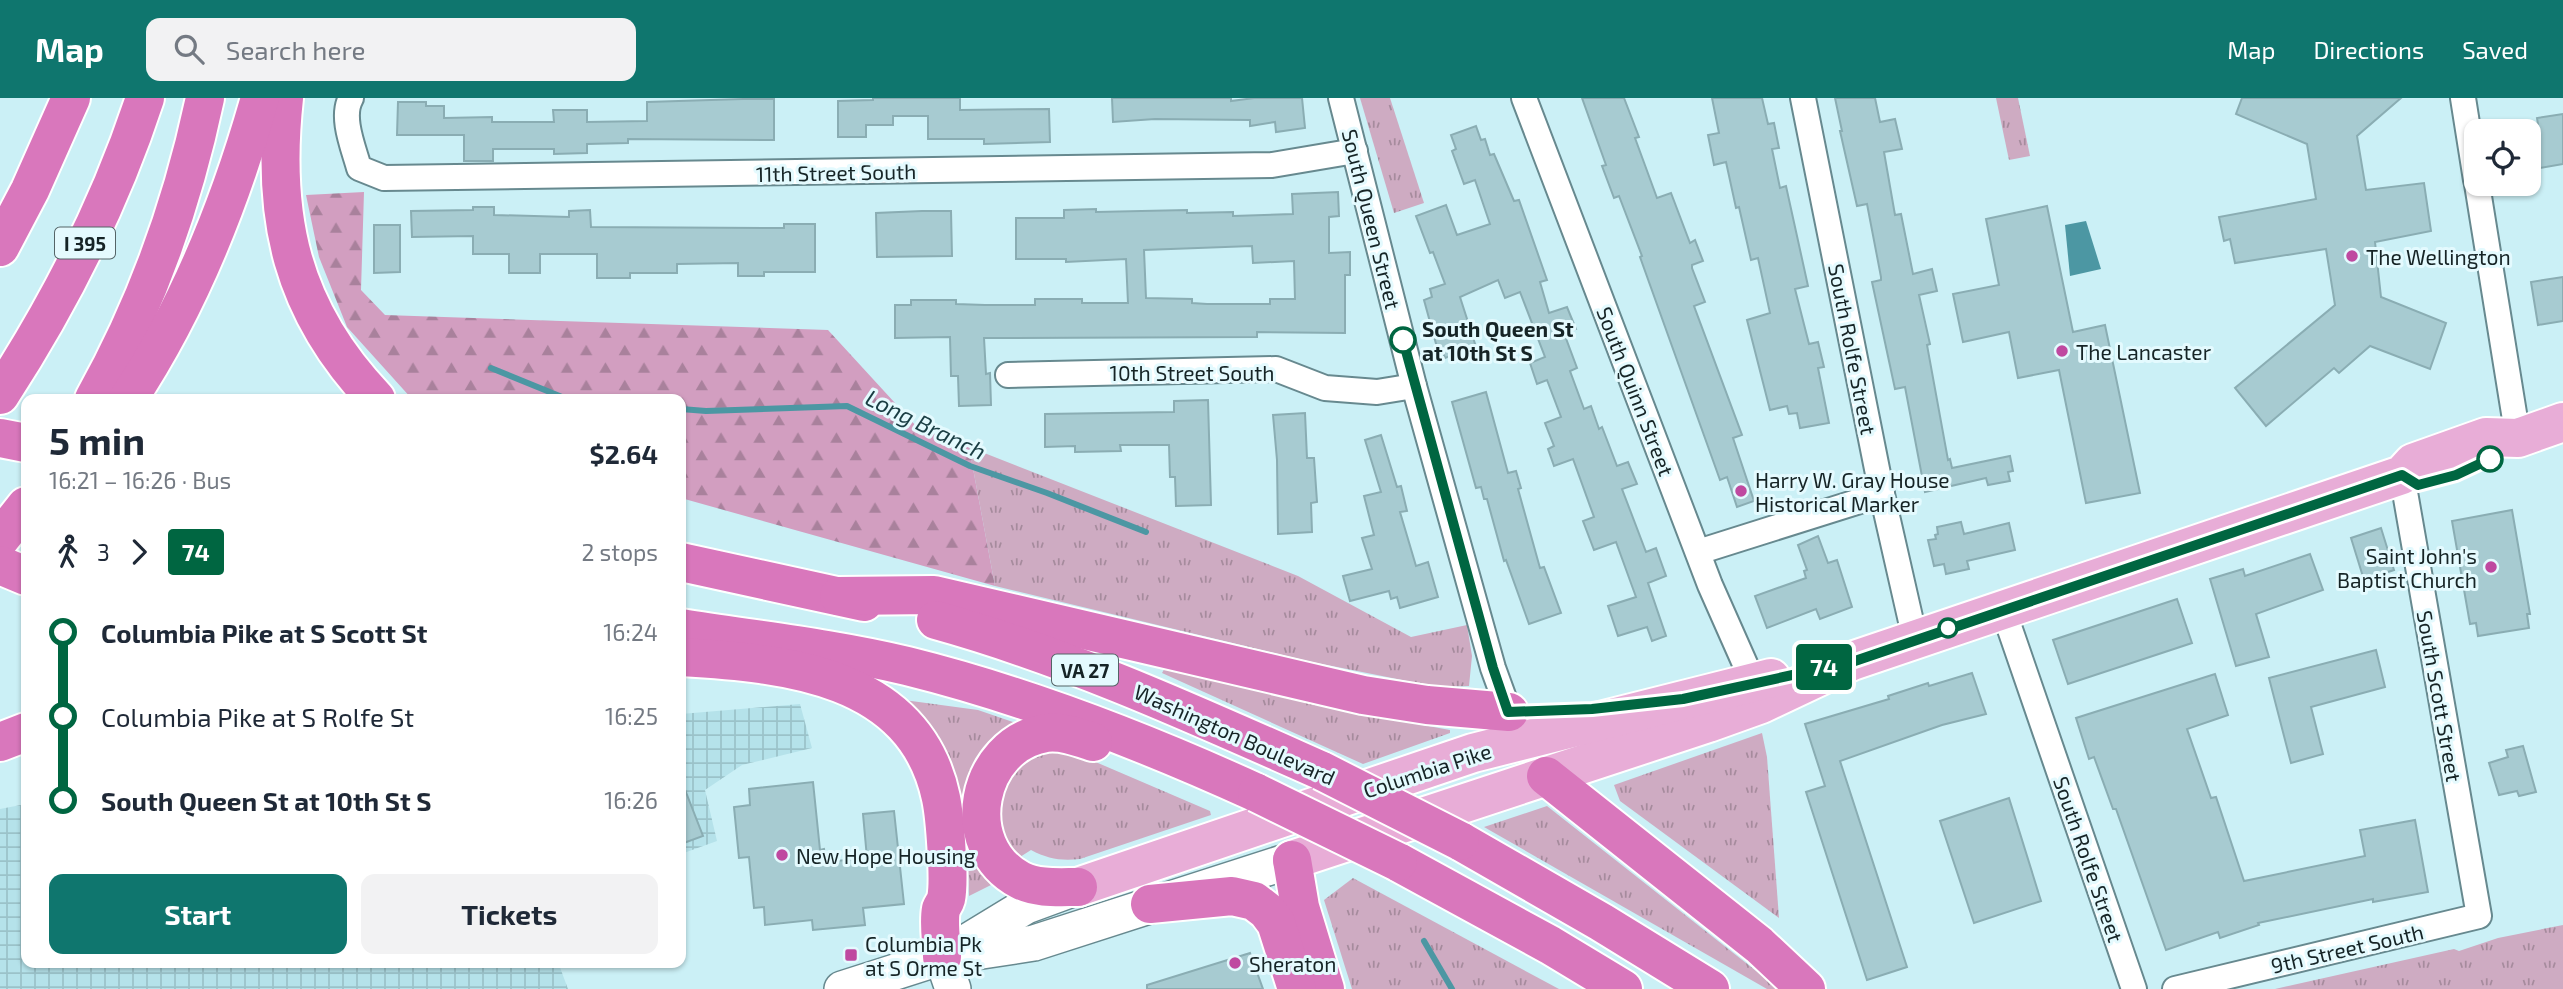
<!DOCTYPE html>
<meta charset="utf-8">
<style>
:root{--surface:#fff;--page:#f2f2f3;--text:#1f2937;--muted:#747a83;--accent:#0f766e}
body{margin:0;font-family:"Exo 2",sans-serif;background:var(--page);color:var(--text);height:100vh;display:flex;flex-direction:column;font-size:26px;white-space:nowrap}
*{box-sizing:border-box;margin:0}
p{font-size:23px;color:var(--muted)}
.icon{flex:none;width:38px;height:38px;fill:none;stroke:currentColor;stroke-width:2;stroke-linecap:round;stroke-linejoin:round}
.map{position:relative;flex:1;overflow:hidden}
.panel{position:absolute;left:21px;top:296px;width:665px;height:574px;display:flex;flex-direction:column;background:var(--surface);border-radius:14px;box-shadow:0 2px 5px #0004}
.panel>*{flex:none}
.badge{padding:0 14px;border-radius:5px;font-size:24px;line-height:46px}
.fabs{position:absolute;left:2464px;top:21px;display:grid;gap:14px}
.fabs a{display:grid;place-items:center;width:77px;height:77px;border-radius:14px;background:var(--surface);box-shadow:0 2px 5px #0004;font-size:35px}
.map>.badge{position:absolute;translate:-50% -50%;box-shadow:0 0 0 4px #fff}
.legs{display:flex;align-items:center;gap:10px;height:77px;padding:0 28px;font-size:23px}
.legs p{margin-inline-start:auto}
.headline{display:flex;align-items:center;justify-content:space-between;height:119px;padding:0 28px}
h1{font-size:38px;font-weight:700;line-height:52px}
.button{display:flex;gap:14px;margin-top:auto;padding:14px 28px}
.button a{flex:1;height:80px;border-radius:14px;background:var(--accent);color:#fff;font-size:28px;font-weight:700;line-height:80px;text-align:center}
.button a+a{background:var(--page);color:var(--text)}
ul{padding:0 28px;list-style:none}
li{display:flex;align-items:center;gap:24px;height:84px;font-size:26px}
li i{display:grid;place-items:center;width:10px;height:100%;margin:0 9px;background:currentColor}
li i::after{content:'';width:18px;height:18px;margin:-9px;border:5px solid;border-radius:50%;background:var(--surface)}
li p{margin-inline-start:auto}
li:first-child i{background:linear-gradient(#0000 50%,currentColor 0)}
li:last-child i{background:linear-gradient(currentColor 50%,#0000 0)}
header{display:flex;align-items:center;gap:42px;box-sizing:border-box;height:98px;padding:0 35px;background:var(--accent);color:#fff}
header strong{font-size:33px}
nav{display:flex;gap:38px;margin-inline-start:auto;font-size:24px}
.search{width:490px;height:63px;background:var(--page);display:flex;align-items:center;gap:18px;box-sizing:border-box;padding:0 24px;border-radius:14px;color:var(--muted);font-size:26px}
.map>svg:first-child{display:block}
</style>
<header>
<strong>Map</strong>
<div class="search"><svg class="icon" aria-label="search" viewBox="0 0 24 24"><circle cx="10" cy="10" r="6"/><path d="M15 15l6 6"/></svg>Search here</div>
<nav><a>Map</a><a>Directions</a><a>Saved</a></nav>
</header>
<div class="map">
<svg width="2563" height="891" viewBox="0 0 2563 891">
<defs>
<pattern id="industrial-grid" width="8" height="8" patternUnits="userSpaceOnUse" patternTransform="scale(1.75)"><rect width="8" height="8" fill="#b5e2ea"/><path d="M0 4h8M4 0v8" fill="none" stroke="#9bc2c9"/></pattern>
<pattern id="grass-tufts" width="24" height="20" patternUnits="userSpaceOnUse" patternTransform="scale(1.75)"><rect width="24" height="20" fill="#ceabc2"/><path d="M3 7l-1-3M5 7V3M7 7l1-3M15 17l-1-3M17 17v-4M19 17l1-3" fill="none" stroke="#a68b9d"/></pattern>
<pattern id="forest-firs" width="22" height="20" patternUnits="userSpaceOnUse" patternTransform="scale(1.75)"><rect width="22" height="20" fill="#d29ec0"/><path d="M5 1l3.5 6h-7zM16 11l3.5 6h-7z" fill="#a9819c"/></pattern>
</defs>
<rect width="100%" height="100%" fill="#cbf0f6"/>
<!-- industrial -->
<g fill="url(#industrial-grid)">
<path d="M800,606L812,650L742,667L705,692L717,743L681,756V616Z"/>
<path d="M26,706V864H558L568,891H0V711Z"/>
</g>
<!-- grass -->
<g fill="url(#grass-tufts)">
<path d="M1360,0H1390L1424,105L1394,115Z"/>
<path d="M1996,0H2018L2030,58L2009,62Z"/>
<path d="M969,349L1298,478L1411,539L1467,527L1472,558L1469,588L1437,589L1312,564L995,488Z"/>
<path d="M1166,568L1379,619L1450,632V635L1363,666L1162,575Z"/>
<path d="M904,602L978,612L1030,630L964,708C951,660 937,638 904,602Z"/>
<path d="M1762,635L1767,659L1779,820L1620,703L1614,687Z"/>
<path d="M1041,653H1070L1210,713L1211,717L1080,761C1061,763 1048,761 1031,752L1020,759L1008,745L1002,731L999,699L1012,672Z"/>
<path d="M1547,708L1779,891H1767L1484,729Z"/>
<path d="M967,730L997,784L969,798Z"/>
<path d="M1353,780L1559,891H1352L1324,802Z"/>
<path d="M2563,827V891H2275L2454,851L2459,853L2498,840Z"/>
</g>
<!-- forest -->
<path fill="url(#forest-firs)" d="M364,94L361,192L385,217L828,232L917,329L969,349L995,488L681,400V301H412L347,229L319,159L306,97Z"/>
<!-- water -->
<path fill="#4c97a3" d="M2086,123L2101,171L2070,178L2065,127Z"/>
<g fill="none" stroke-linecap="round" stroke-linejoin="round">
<!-- stream -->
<g stroke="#4c97a3" stroke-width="6">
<path d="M491,270L562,299L580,301"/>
<path d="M681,311L706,313L847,308L970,368L1047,395L1146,434"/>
<path d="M1424,843L1452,891"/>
</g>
</g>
<!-- building -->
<g fill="#a7cbd1" stroke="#8aadb3" stroke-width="2" fill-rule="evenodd">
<path d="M873,0H960V12L1049,11L1050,44L984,46V41H928V18H893V27H866V39H838V3L873,2Z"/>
<path d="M1112,0H1231V3L1254,0H1302L1305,30L1276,34L1275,24L1250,28V22L1155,21L1113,24Z"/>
<path d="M1582,0H1624L1639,39L1635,40L1657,100L1671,95L1690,145L1695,142L1703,163L1692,167V170L1705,204L1694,208L1742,337L1733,340L1754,403L1737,409L1727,379L1720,382L1640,159L1642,158L1619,98L1614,100L1602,68L1606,67Z"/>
<path d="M1712,0H1762L1768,26L1774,25L1779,50L1772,51L1780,90L1786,88L1808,188L1795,191L1809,246L1818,244L1824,269L1818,270L1829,325L1800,330L1797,315L1789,316L1787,308L1770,312L1747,222L1770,215L1758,160L1751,162L1739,109L1736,110L1726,64L1714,67L1708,37L1719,35Z"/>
<path d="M1835,0H1875L1880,24L1895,21L1902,51L1884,54L1895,117L1901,116L1913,176L1932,171L1937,193L1919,197L1930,246L1927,247L1948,362L1950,361L1952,370L2010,358L2013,373L2008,374L2010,383L1988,387L1986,380L1925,394L1905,289L1895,291L1872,184L1881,182V179L1867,106L1857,108L1840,33H1842Z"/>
<path d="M2242,0H2401L2357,38L2366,92L2424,85L2431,133L2375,144L2381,199L2446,225L2430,271L2370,248L2339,275L2334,270L2266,328L2235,290L2335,207L2326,151L2235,165L2230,141L2224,143L2219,119L2316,101L2307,46L2236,16Z"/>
<path d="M743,1H774V42L628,41V45L587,46V55L554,56V51H493V63H464V37H397L398,4H426V8H444V20L492,19V24H554L553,12H587V24L647,23V4Z"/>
<path d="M2563,16V66L2529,72V28L2538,26L2537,20Z"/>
<path d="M1476,28L1481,42L1485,41L1490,57L1494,56L1514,103L1519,102L1547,182L1540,184L1549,215L1567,209L1576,231L1564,235L1577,270L1570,273L1584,311L1591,308L1599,331L1602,329L1617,368L1628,364L1637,386L1622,391L1646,454L1656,450L1666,478L1648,485L1666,538L1652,543L1647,529L1618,538L1608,508L1636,499L1616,444L1594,452L1583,423L1594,419L1573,361L1554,368L1548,351L1554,348L1545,325L1561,319L1547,282L1537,286L1530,265L1545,259L1520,194L1505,200L1498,182L1460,199L1476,249L1445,260L1442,251L1438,253L1424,202L1432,199L1430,191L1445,186L1433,154L1430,155L1416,118L1446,107L1457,137L1490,126L1475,82L1464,86L1452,53L1456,51L1451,37Z"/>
<path d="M1338,94L1339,118L1329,119V155L1350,154V177H1345V235L1257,234V239L984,240L986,276L990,275L991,307L959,308L958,278H951L950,239L895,240V207H911V202H956V206L985,207H1035V201H1082V205H1128L1126,161L1066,164V161H1016V120H1064V112L1096,111V114L1187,112V115L1233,114V118L1293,116L1292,96ZM1252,148L1253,165L1294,163L1295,201H1270V206H1207L1192,205V201L1146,200L1144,152Z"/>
<path d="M2047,108L2073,234L2105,227L2140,395L2086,405L2059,272L2018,280L2009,234L1963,244L1953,196L1999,187L1986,121Z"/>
<path d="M473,109H494V117L569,119V113L590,112L591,129L784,130V126H815V174H764V178H738V165L677,166V175H630V180H597V156H540V175H509V156H473V138L412,139L411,113L473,112Z"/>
<path d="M922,113H951L952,158L877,159L876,115Z"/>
<path d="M374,127H400V174L374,175Z"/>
<path d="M2563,179V223L2538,227L2531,184Z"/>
<path d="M1486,294L1508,375L1516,373L1521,390L1518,391L1540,470L1544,469L1561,515L1529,526L1506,462L1504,463L1487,401H1484L1481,389L1476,390L1452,304Z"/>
<path d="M1208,302L1211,407L1176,408L1175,379H1170L1169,347H1120L1121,353L1075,354V348L1045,349V316L1174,314V303Z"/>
<path d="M1305,315L1307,360H1314L1317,404L1311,405L1312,434L1278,436L1277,362L1273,317Z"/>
<path d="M1381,337L1397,389L1401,388L1407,413L1400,414L1416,468L1428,464L1438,499L1400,510L1397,499L1391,501L1389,493L1350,503L1343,478L1372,471L1362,440L1374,437L1364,398L1381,394L1365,342Z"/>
<path d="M2512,412L2530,516H2527L2529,530L2478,538L2476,525L2470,526L2452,423Z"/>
<path d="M1961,424L1964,436L2009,425L2015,452L1967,463L1969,471L1946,476L1944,466L1934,468L1928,442L1936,441L1935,437L1938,436L1937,429Z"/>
<path d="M2381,430L2394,472L2364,482L2351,440Z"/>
<path d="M1818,438L1828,465L1837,462L1852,509L1820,521L1816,511L1767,530L1755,498L1806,480L1804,473L1807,472L1798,447Z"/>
<path d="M2310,456L2323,492L2256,516L2269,559L2236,568L2210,481L2243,471L2245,478Z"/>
<path d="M2177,501L2192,545L2068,586L2053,542Z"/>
<path d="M2376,552L2385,589L2311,609L2323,656L2291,665L2269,580Z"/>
<path d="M1972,575L1986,616L1942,627L1840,663L1907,869L1867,882L1806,694L1825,688L1805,626L1889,601L1888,598L1928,585L1929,588Z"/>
<path d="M2215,576L2228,617L2187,631L2211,700L2216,699L2244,783L2365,758L2360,732L2415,722L2428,794L2373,804V801L2258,825L2259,827L2220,840L2218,834L2166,852L2116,711H2113L2094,659L2089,661L2076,620Z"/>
<path d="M2523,648L2536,694L2519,698L2517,693L2499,697L2489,665L2508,659L2506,652Z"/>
<path d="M682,684L703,738L681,746V685Z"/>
<path d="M813,684L820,752L824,751L826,764L867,760L863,716L894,713L904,806L863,810L865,827L813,832L812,822L765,827L764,809L754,810L749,759L739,760L734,709L750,707L749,691Z"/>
<path d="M2009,700L2041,803L1974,825L1940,723Z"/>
<path d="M1250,855L1263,891H1147V887Z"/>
</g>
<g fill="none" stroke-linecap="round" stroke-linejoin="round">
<!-- street casing -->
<g stroke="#67898f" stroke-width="28">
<g id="street">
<path d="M351,0C340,19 354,51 359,70L384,80L1272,67L1355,53"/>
<path d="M1341,0L1414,288L1493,570L1509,614"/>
<path d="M1524,0L1710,487L1753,584"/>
<path d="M1803,0L1882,396L1915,541"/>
<path d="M2463,0L2476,82"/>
<path d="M2477,86L2518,340"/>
<path d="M1008,277L1276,271L1325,290L1377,294L1414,288"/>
<path d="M1698,454L1882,396"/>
<path d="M2003,511L2134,891"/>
<path d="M2175,891L2479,818L2402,377"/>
</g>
</g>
<!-- secondary casing -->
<g stroke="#67898f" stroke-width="38">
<g id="secondary">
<path d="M957,850L1026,808L1075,790"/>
<path d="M942,859L953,891"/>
<path d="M842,891L942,859L1034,845L1292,762"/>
</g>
</g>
<!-- primary casing -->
<g stroke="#fff" stroke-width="42">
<g id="primary">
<path d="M1292,762L1708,625L1761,606L1852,563L2402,377L2413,365L2486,339L2518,340L2563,324"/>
<path d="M1078,789L1473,655L1771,580"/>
</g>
</g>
<!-- highway casing -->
<g stroke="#fff" stroke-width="42">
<g id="highway">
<path d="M284,0C271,119 291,212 376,301"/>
<path d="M0,149L30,92L71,0"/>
<path d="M0,297C59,206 111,104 145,0"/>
<path d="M94,301C146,208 183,104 205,0"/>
<path d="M128,301C189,209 230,106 260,0"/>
<path d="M0,340L26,345"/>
<path d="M0,441L26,408"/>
<path d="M681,464L864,504"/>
<path d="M0,467L26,478"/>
<path d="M839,498L934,497L1363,597L1427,607L1509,614"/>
<path d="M936,522C1069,559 1196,617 1322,673"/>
<path d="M681,530C756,542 832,550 907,568C1028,598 1143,643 1257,695"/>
<path d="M681,559C784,565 915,576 941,700C945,719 950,783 946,801C945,805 942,808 941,811C938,826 942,845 942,859"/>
<path d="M0,644L26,634"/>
<path d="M1546,678L1759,847L1806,891"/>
<path d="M1460,743L1601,824L1710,891"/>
<path d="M1292,762L1300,809L1325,891"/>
<path d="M1398,764L1550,847L1623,891"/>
<path d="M1078,789C1059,789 1037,791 1020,782C956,748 976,646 1046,635C1062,633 1078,639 1093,644"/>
<path d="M1150,806L1232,798L1254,803L1267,813L1276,825L1297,891"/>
</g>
</g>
<!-- street -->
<use href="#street" stroke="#fff" stroke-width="24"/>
<!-- secondary -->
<use href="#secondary" stroke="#fff" stroke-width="35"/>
<!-- primary -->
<use href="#primary" stroke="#e8add7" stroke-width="38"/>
<!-- highway -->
<use href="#highway" stroke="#d977bc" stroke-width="38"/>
<!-- highway-bridge casing -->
<g stroke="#fff" stroke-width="42" stroke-linecap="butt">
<g id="highway-bridge">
<path d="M1322,673L1460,743"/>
<path d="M1257,695L1398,764"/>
</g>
</g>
<!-- highway-bridge -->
<use href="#highway-bridge" stroke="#d977bc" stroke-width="38"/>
</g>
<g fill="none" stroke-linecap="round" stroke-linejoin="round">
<!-- line-1 casing -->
<g stroke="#fff" stroke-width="16">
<path id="line-1" d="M1403,242L1493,570L1508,614L1592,611L1683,601L1852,564L2402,377L2418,387L2456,377L2490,361"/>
</g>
<!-- line-1 -->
<use href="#line-1" stroke="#006641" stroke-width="10"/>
</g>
<!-- markers -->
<g fill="#bf49a0" stroke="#e4fafe" stroke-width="2.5">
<circle cx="2352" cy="158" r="7"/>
<circle cx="2062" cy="253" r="7"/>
<circle cx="1741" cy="393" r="7"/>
<circle cx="2491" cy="469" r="7"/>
<circle cx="782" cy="757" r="7"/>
<rect x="844" y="850" width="14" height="14" rx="3.5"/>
<circle cx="1235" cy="865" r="7"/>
</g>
<g fill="#fff" stroke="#006641" stroke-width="3.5">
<circle cx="1403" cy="242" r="12"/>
<circle cx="2490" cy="361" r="12"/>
<circle cx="1948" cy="530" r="9"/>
</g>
<g text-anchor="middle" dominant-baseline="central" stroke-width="6" stroke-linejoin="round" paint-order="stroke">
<!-- shield labels -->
<g fill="#e4fafe" stroke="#546467" stroke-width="2">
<rect x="55" y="129.5" width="60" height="31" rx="5"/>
<rect x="1052" y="556.5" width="66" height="31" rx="5"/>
</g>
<g font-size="19" font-weight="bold" fill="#162426">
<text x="85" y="145">I 395</text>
<text x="1085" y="572">VA 27</text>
</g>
<!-- street labels -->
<g font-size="21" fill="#162426" stroke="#e4fafe">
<text transform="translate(836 74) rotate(-1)">11th Street South</text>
<text transform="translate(1372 121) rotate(76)">South Queen Street</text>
<text transform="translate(1853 251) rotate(79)">South Rolfe Street</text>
<text x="1192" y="274">10th Street South</text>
<text transform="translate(1636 293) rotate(69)">South Quinn Street</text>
<text transform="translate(2440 598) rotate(80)">South Scott Street</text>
<text transform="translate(1235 636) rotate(24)">Washington Boulevard</text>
<text transform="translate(1427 672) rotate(-18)">Columbia Pike</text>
<text transform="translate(2089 761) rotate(71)">South Rolfe Street</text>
<text transform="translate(2347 850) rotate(-13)">9th Street South</text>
</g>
<!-- poi labels -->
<g font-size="21" fill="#162426" stroke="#e4fafe" text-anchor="start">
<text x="2366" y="158">The Wellington</text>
<text x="2076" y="253">The Lancaster</text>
<text x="1755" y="381">Harry W. Gray House<tspan x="1755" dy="24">Historical Marker</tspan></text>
<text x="2477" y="457" text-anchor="end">Saint John's<tspan x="2477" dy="24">Baptist Church</tspan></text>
<text x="796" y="757">New Hope Housing</text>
<text x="865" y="845">Columbia Pk<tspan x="865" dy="24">at S Orme St</tspan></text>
<text x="1249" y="865">Sheraton</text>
</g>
<!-- stop labels -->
<g font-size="21" font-weight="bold" fill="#162426" stroke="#e4fafe" text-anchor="start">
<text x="1422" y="230">South Queen St<tspan x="1422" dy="24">at 10th St S</tspan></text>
</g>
<!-- water labels -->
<g font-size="23" font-style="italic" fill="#193d43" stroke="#e4fafe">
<text transform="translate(926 326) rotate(26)">Long Branch</text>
</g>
</g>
</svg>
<div class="fabs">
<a><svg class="icon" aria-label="locate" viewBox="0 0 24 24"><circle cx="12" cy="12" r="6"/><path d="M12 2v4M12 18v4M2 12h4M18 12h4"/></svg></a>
</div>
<b class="badge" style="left:1824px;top:569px;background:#006641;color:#fff">74</b>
<section class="panel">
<div class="headline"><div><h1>5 min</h1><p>16:21 – 16:26 · Bus</p></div><b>$2.64</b></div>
<div class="legs"><svg class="icon" aria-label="walk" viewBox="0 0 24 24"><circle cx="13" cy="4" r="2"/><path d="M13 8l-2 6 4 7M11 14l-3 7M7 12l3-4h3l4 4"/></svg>3<svg class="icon" aria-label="forward" viewBox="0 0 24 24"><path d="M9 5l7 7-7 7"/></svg><b class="badge" style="background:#006641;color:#fff">74</b><p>2 stops</p></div>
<ul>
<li><i style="color:#006641"></i><b>Columbia Pike at S Scott St</b><p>16:24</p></li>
<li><i style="color:#006641"></i><span>Columbia Pike at S Rolfe St</span><p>16:25</p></li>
<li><i style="color:#006641"></i><b>South Queen St at 10th St S</b><p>16:26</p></li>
</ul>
<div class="button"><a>Start</a><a>Tickets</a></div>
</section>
</div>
